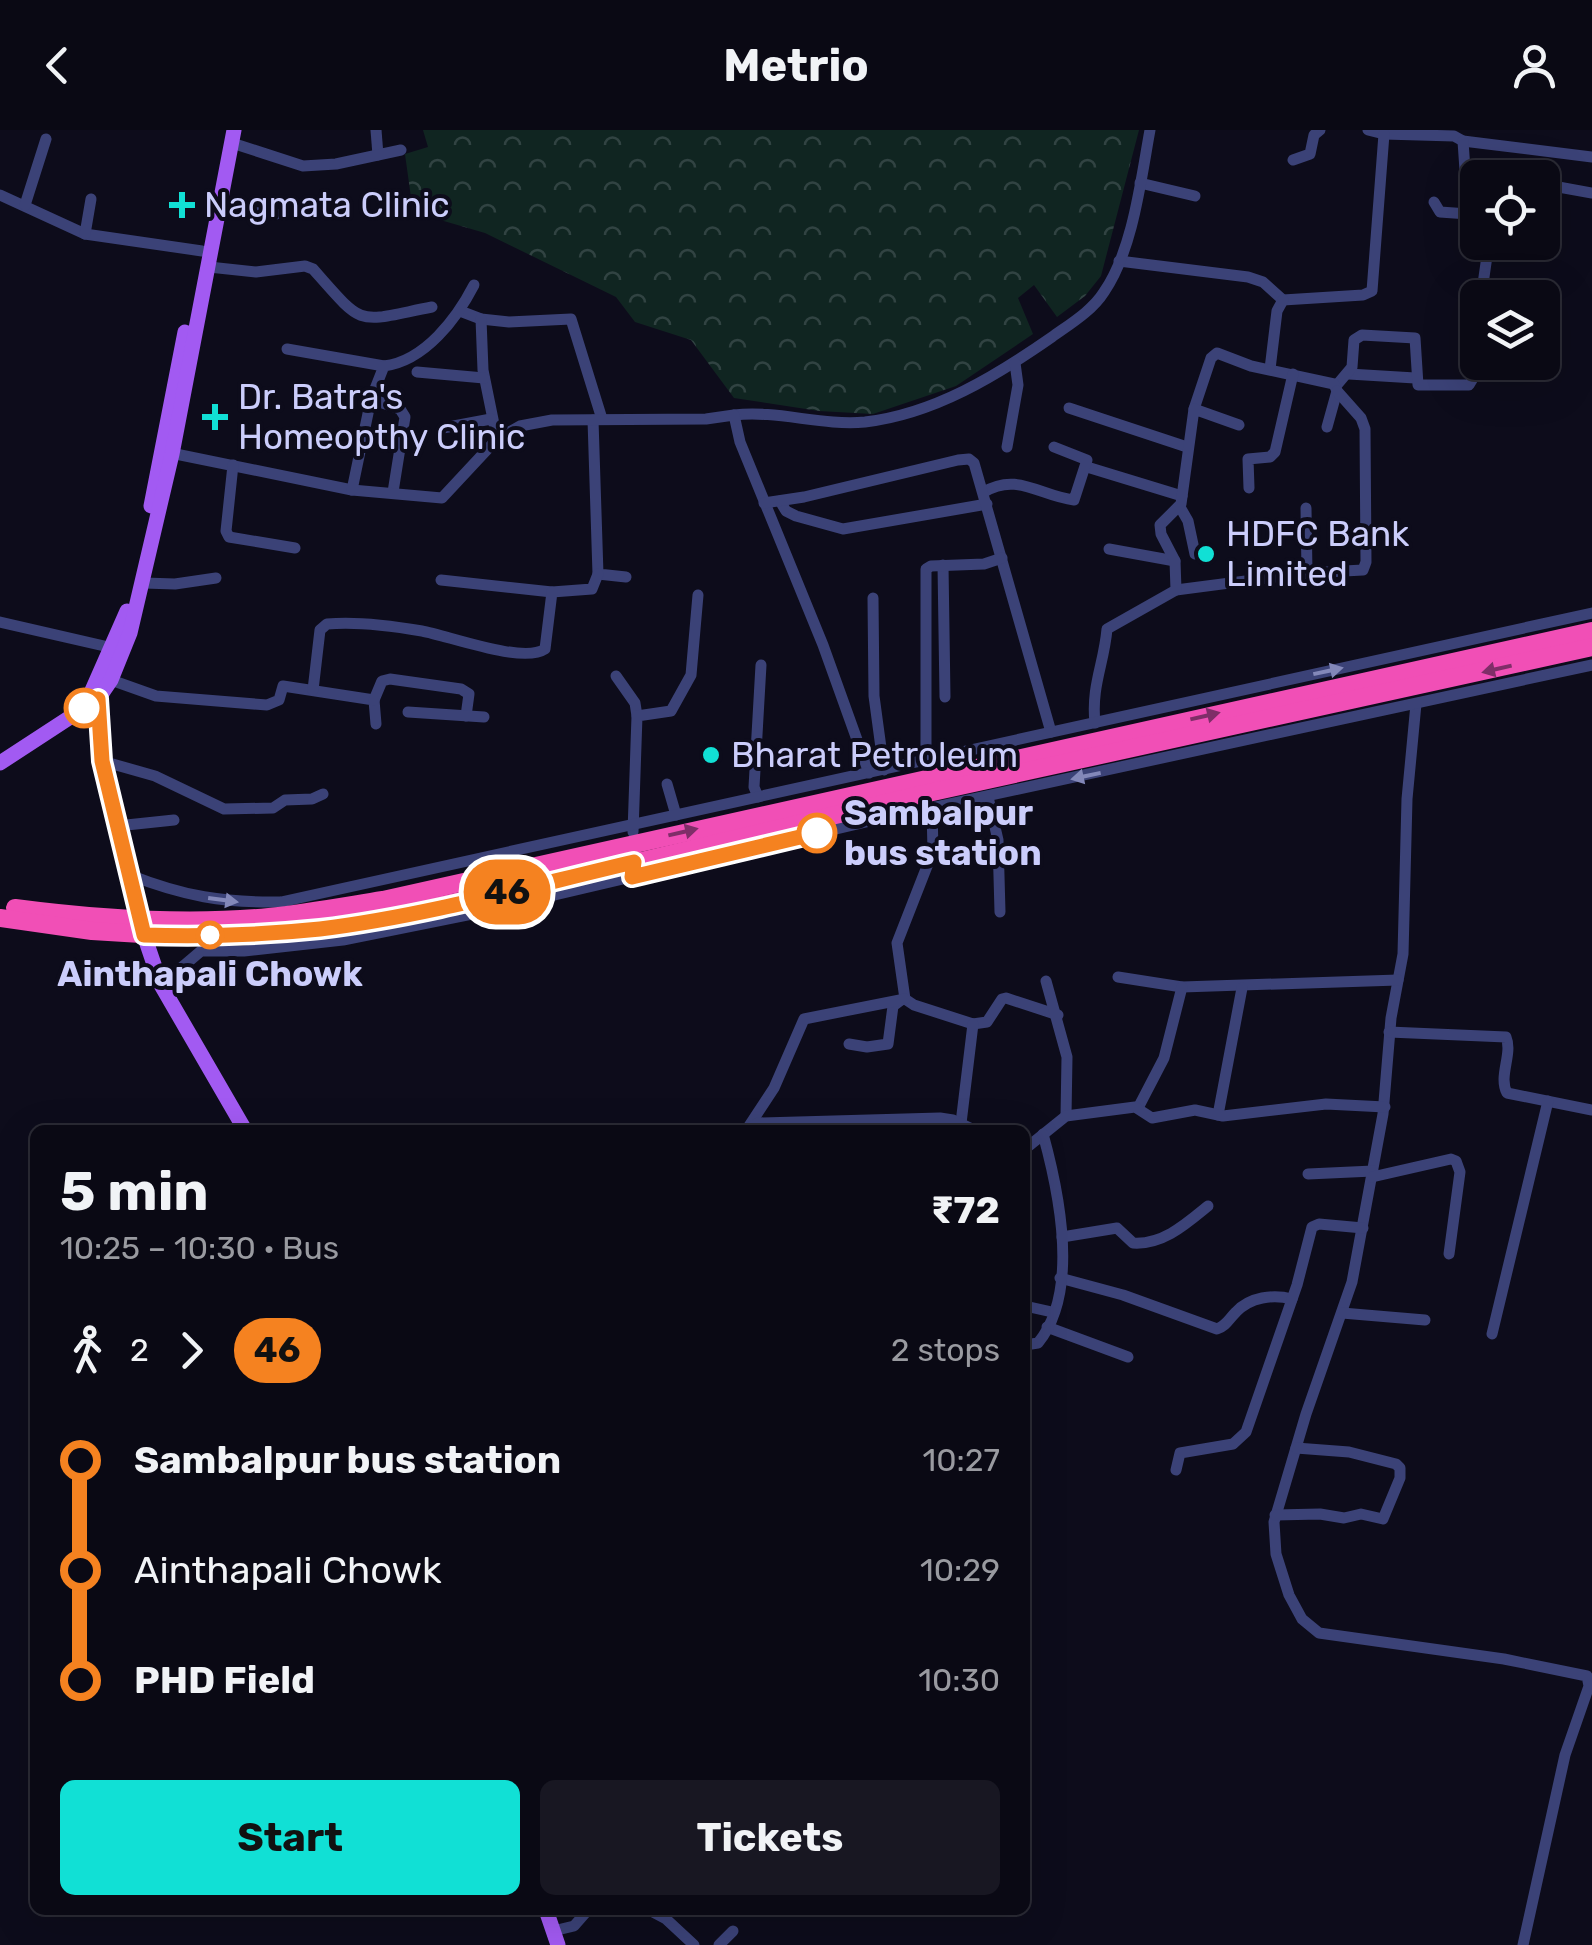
<!DOCTYPE html>
<meta charset="utf-8">
<style>
:root{--surface:#0a0914;--page:#181722;--text:#f1f3f6;--muted:#999aa0;--line:#2a2a34;--accent:#11e0d5}
body{margin:0;font-family:Rubik,sans-serif;background:var(--page);color:var(--text);height:100vh;display:flex;flex-direction:column;font-size:38px;white-space:nowrap}
*{box-sizing:border-box;margin:0}
p{font-size:32px;color:var(--muted)}
.icon{flex:none;width:55px;height:55px;fill:none;stroke:currentColor;stroke-width:2;stroke-linecap:round;stroke-linejoin:round}
.map{position:relative;flex:1;overflow:hidden}
.drawer{position:absolute;left:30px;top:995px;width:1000px;height:790px;display:flex;flex-direction:column;background:var(--surface);border-radius:15px;box-shadow:0 10px 40px #0002,0 0 0 2px var(--line)}
.drawer>*{flex:none}
.badge{padding:0 20px;border-radius:32px;font-size:35px;line-height:65px}
.buttons{position:absolute;left:1460px;top:30px;display:grid;gap:20px}
.buttons a{display:grid;place-items:center;width:100px;height:100px;border-radius:15px;background:var(--surface);box-shadow:0 10px 40px #0002,0 0 0 2px var(--line);font-size:50px}
.map>.badge{position:absolute;translate:-50% -50%;box-shadow:0 0 0 5px #fff}
.legs{display:flex;align-items:center;gap:15px;height:110px;padding:0 30px;font-size:32px}
.legs p{margin-inline-start:auto}
.summary{display:flex;align-items:center;justify-content:space-between;height:170px;padding:0 30px}
h1{font-size:55px;font-weight:700;line-height:75px}
.button{display:flex;gap:20px;margin-top:auto;padding:20px 30px}
.button a{flex:1;height:115px;border-radius:15px;background:var(--accent);color:#111;font-size:40px;font-weight:700;line-height:115px;text-align:center}
.button a+a{background:var(--page);color:var(--text)}
ul{padding:0 30px;list-style:none}
li{display:flex;align-items:center;gap:35px;height:110px;font-size:38px}
li i{display:grid;place-items:center;width:15px;height:100%;margin:0 12px;background:currentColor}
li i::after{content:'';width:25px;height:25px;margin:-12px;border:8px solid;border-radius:50%;background:var(--surface)}
li p{margin-inline-start:auto}
li:first-child i{background:linear-gradient(#0000 50%,currentColor 0)}
li:last-child i{background:linear-gradient(currentColor 50%,#0000 0)}
header{display:flex;justify-content:space-between;align-items:center;height:130px;padding:0 30px;background:var(--surface);font-size:45px;font-weight:700}
.map>svg:first-child{display:block}
</style>
<header><svg class="icon" aria-label="back" viewBox="0 0 24 24"><path d="M15 5l-7 7 7 7"/></svg>Metrio<svg class="icon" aria-label="person" viewBox="0 0 24 24"><circle cx="12" cy="8" r="4"/><path d="M4 21q1-7 8-7t8 7"/></svg></header>
<div class="map">
<svg width="1592" height="1815" viewBox="0 0 1592 1815">
<defs>
<pattern id="forest-crowns" width="20" height="18" patternUnits="userSpaceOnUse" patternTransform="scale(2.5)"><rect width="20" height="18" fill="#102521"/><path d="M2 6a3 3 0 1 1 6 0M12 15a3 3 0 1 1 6 0" fill="none" stroke="#314342"/></pattern>
</defs>
<rect width="100%" height="100%" fill="#0d0c1b"/>
<!-- forest -->
<path fill="url(#forest-crowns)" d="M423,0H1139L1101,146L1085,166L1057,187L1034,155L1018,168L1033,204L956,256L873,284L819,281L734,268L691,210L635,192L616,167L485,103L413,82L405,24L428,17Z"/>
<g fill="none" stroke-linecap="round" stroke-linejoin="round">
<!-- minor -->
<g stroke="#3b4277" stroke-width="11">
<path d="M376,0L378,25"/>
<path d="M1368,0L1384,4L1454,6L1463,11L1592,27"/>
<path d="M1463,11L1468,84L1471,88L1478,90"/>
<path d="M232,13L303,36L336,34L401,20"/>
<path d="M1293,30L1310,24L1314,5L1320,0"/>
<path d="M1140,53L1195,66"/>
<path d="M1542,54L1592,63"/>
<path d="M0,65L85,104L202,121"/>
<path d="M1434,72L1440,82L1468,84"/>
<path d="M25,75L46,9"/>
<path d="M219,80L276,84"/>
<path d="M85,104L91,69"/>
<path d="M1119,131L1248,147L1263,152L1283,170"/>
<path d="M209,137L256,142L305,136L313,139C366,199 355,192 432,177"/>
<path d="M1481,168L1489,112"/>
<path d="M1283,170L1363,165L1372,161L1384,4"/>
<path d="M460,181L481,189L509,192L571,189L602,289"/>
<path d="M481,189L483,240L497,309"/>
<path d="M287,219L384,236"/>
<path d="M1270,239L1277,181L1283,170"/>
<path d="M417,242L484,248"/>
<path d="M1349,244L1415,248"/>
<path d="M1336,256L1352,237L1354,210L1362,205L1415,208L1418,255H1469L1475,245L1478,187"/>
<path d="M371,269L400,279L405,287L393,362"/>
<path d="M1069,278L1187,317"/>
<path d="M1194,279L1211,228L1217,223L1251,236L1334,254L1337,261L1327,297"/>
<path d="M734,285C778,280 821,296 865,292C934,284 996,246 1052,207C1070,194 1092,181 1104,162C1133,120 1141,49 1150,0"/>
<path d="M593,290L598,444L626,447"/>
<path d="M443,298L491,289"/>
<path d="M1007,317L1018,255L1015,233"/>
<path d="M166,322L352,360L442,368L497,309L520,296L552,290L706,289L734,285L740,312L823,515L869,643"/>
<path d="M233,335L226,401L229,407L295,418"/>
<path d="M1087,337L1182,366"/>
<path d="M1249,358L1248,329L1270,327L1275,322L1293,244"/>
<path d="M352,360L371,269L384,236C425,231 457,188 474,155"/>
<path d="M984,362C1017,342 1040,366 1074,370L1087,330L1054,317"/>
<path d="M780,371L786,381L796,386L843,399L987,374"/>
<path d="M764,373L804,367L958,330L969,329L974,333L1051,602"/>
<path d="M1180,377L1188,391L1195,424"/>
<path d="M1306,378L1307,443"/>
<path d="M1109,419L1175,431"/>
<path d="M943,435L945,567"/>
<path d="M441,450L552,462"/>
<path d="M144,453L175,454L216,448"/>
<path d="M1176,460L1307,443L1363,440L1366,432L1365,299L1361,288L1337,261"/>
<path d="M873,468L874,566L884,640"/>
<path d="M0,492L113,518"/>
<path d="M616,546L635,573L637,586"/>
<path d="M111,550L156,566L267,575L279,570L283,556L374,570L376,594"/>
<path d="M313,560L320,500L327,494C357,491 393,496 422,501C449,506 523,534 545,519L552,462L592,459L598,444"/>
<path d="M374,570L382,551L390,549L461,559L469,564L466,586"/>
<path d="M1416,574L1407,669L1403,824L1391,888L1383,984L1352,1152L1306,1284L1274,1392L1276,1424L1289,1465L1302,1489L1319,1503L1504,1529L1587,1546L1589,1556L1565,1625L1523,1815"/>
<path d="M408,582L484,587"/>
<path d="M1095,593C1091,556 1104,534 1107,499L1176,460L1175,431L1161,404L1160,395L1181,374L1194,279L1239,295"/>
<path d="M102,631L155,646L224,679L273,678L285,670L312,669L323,664"/>
<path d="M926,631V439L931,436L984,434L1002,428"/>
<path d="M667,654L676,685"/>
<path d="M758,667L754,657L761,535"/>
<path d="M988,667L998,710L1000,782"/>
<path d="M932,679L933,721L897,813L905,869L914,875L973,894L987,892L1002,869L1006,868L1058,885"/>
<path d="M117,696L174,690"/>
<path d="M633,702L637,586L671,581L691,545L698,465"/>
<path d="M130,745C183,766 224,773 281,772L1592,483"/>
<path d="M1118,847L1182,857L1398,850"/>
<path d="M1046,851L1067,927L1066,986"/>
<path d="M161,855L201,821H244L343,810L482,782L866,692L1592,535"/>
<path d="M1389,902L1506,907C1513,924 1498,946 1507,963L1592,980"/>
<path d="M849,914L867,917L888,914L893,876L901,870"/>
<path d="M1138,978L1164,928L1182,857"/>
<path d="M1218,985L1242,858"/>
<path d="M961,993L973,894"/>
<path d="M749,996L774,958L804,889L905,869"/>
<path d="M746,1000L758,993L940,988L953,990L974,1000"/>
<path d="M1025,1019L1066,986L1135,977L1152,988L1195,980L1223,986L1326,974L1385,977"/>
<path d="M1308,1044L1373,1041"/>
<path d="M1372,1047L1451,1029L1456,1031L1460,1042L1449,1124"/>
<path d="M1062,1107L1117,1098L1133,1113C1163,1115 1186,1094 1208,1076"/>
<path d="M1060,1148L1123,1165L1217,1199C1227,1195 1228,1190 1236,1182C1250,1167 1273,1164 1292,1169"/>
<path d="M1025,1176L1052,1182"/>
<path d="M1342,1183L1425,1190"/>
<path d="M1047,1197L1128,1227"/>
<path d="M1492,1204L1548,971"/>
<path d="M1025,1215L1038,1213C1080,1162 1059,1062 1043,1004"/>
<path d="M1176,1340L1180,1323L1233,1314L1246,1302L1297,1155L1312,1097L1319,1094L1363,1098"/>
<path d="M1275,1385L1320,1384L1344,1388L1361,1384L1383,1389L1400,1348V1338L1396,1334L1349,1322L1296,1318"/>
<path d="M649,1780L666,1789L694,1815"/>
<path d="M553,1801L574,1796L588,1780"/>
<path d="M719,1815L733,1801"/>
</g>
<!-- major -->
<g stroke="#a25af2" stroke-width="15">
<path d="M151,376L185,202"/>
<path d="M96,560L101,582L102,631L144,805L161,855L245,1000"/>
<path d="M90,565L127,481"/>
<path d="M0,633L98,569L111,550L130,503L172,324L234,0"/>
<path d="M546,1780L558,1815"/>
</g>
<!-- highway -->
<g stroke="#f14fb6" stroke-width="18">
<path d="M15,778C99,789 185,795 269,787C307,783 345,776 383,770L1592,501"/>
<path d="M0,788L92,801L174,806L268,804L325,798L536,756L928,663L1592,517"/>
</g>
</g>
<!-- one-way arrows -->
<defs><path id="oneway-solid" d="M-6-.8H1V-3.2L6.5 0L1 3.2V.8H-6Z" transform="scale(2.5)"/></defs>
<g fill="#7f2e68">
<use href="#oneway-solid" transform="translate(1497 539) rotate(167)"/>
<use href="#oneway-solid" transform="translate(1205 586) rotate(-13)"/>
<use href="#oneway-solid" transform="translate(683 702) rotate(-13)"/>
</g>
<g fill="#8388b9">
<use href="#oneway-solid" transform="translate(1328 541) rotate(-12)"/>
<use href="#oneway-solid" transform="translate(1086 646) rotate(168)"/>
<use href="#oneway-solid" transform="translate(223 770) rotate(8)"/>
</g>
<g fill="none" stroke-linecap="round" stroke-linejoin="round">
<!-- line-1 casing -->
<g stroke="#fff" stroke-width="22">
<path id="line-1" d="M84,578L98,569L102,631L144,805C203,807 261,805 320,799C426,786 531,756 634,732L632,747L817,703"/>
</g>
<!-- line-1 -->
<use href="#line-1" stroke="#f58220" stroke-width="15"/>
</g>
<!-- markers -->
<g fill="#11e0d5" stroke="#0d0c1b" stroke-width="4">
<path d="M177 60h10v10h10v10h-10v10h-10v-10h-10v-10h10z"/>
<path d="M210 272h10v10h10v10h-10v10h-10v-10h-10v-10h10z"/>
<circle cx="1206" cy="424" r="10"/>
<circle cx="711" cy="625" r="10"/>
</g>
<g fill="#fff" stroke="#f58220" stroke-width="5">
<circle cx="84" cy="578" r="18"/>
<circle cx="817" cy="703" r="18"/>
<circle cx="210" cy="805" r="12"/>
</g>
<g text-anchor="middle" dominant-baseline="central" stroke-width="8" stroke-linejoin="round" paint-order="stroke">
<!-- poi labels -->
<g font-size="35" fill="#cbcdfb" stroke="#0d0c1b" text-anchor="start">
<text x="204" y="75">Nagmata Clinic</text>
<text x="238" y="267">Dr. Batra's<tspan x="238" dy="40">Homeopthy Clinic</tspan></text>
<text x="1226" y="404">HDFC Bank<tspan x="1226" dy="40">Limited</tspan></text>
<text x="731" y="625">Bharat Petroleum</text>
</g>
<!-- stop labels -->
<g font-size="35" font-weight="bold" fill="#cbcdfb" stroke="#0d0c1b" text-anchor="start">
<text x="844" y="683">Sambalpur<tspan x="844" dy="40">bus station</tspan></text>
<text x="210" y="844" text-anchor="middle">Ainthapali Chowk</text>
</g>
</g>
</svg>
<div class="buttons">
<a><svg class="icon" aria-label="locate" viewBox="0 0 24 24"><circle cx="12" cy="12" r="6"/><path d="M12 2v4M12 18v4M2 12h4M18 12h4"/></svg></a>
<a><svg class="icon" aria-label="layers" viewBox="0 0 24 24"><path d="M12 4l9 5-9 5-9-5zM3 14l9 5 9-5"/></svg></a>
</div>
<b class="badge" style="left:507px;top:762px;background:#f58220;color:#111">46</b>
<section class="drawer">
<div class="summary"><div><h1>5 min</h1><p>10:25 – 10:30 · Bus</p></div><b>₹72</b></div>
<div class="legs"><svg class="icon" aria-label="walk" viewBox="0 0 24 24"><circle cx="13" cy="4" r="2"/><path d="M13 8l-2 6 4 7M11 14l-3 7M7 12l3-4h3l4 4"/></svg>2<svg class="icon" aria-label="forward" viewBox="0 0 24 24"><path d="M9 5l7 7-7 7"/></svg><b class="badge" style="background:#f58220;color:#111">46</b><p>2 stops</p></div>
<ul>
<li><i style="color:#f58220"></i><b>Sambalpur bus station</b><p>10:27</p></li>
<li><i style="color:#f58220"></i><span>Ainthapali Chowk</span><p>10:29</p></li>
<li><i style="color:#f58220"></i><b>PHD Field</b><p>10:30</p></li>
</ul>
<div class="button"><a>Start</a><a>Tickets</a></div>
</section>
</div>
